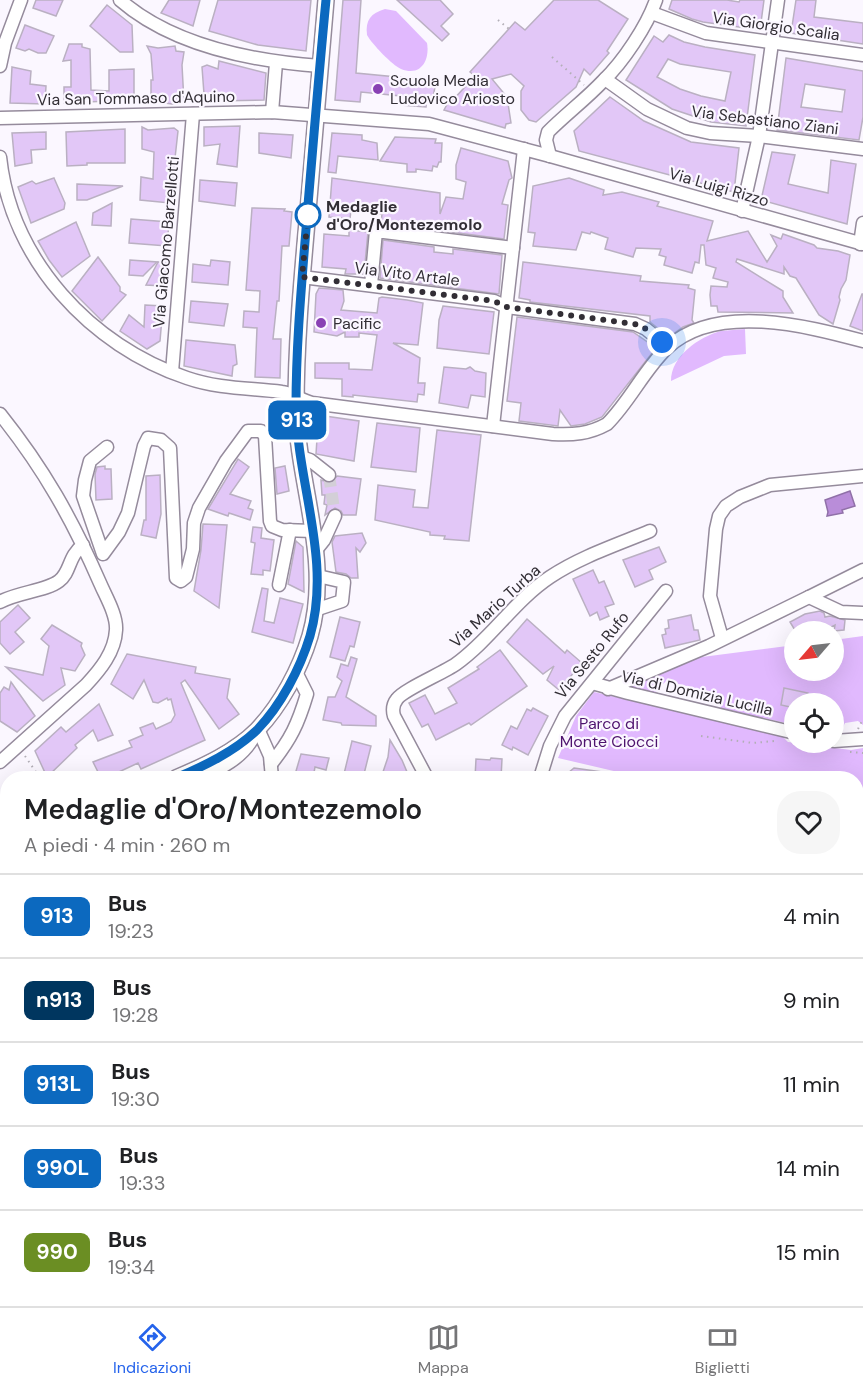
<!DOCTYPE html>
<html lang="it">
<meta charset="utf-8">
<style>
:root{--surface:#fff;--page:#f6f6f6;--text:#202124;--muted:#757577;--line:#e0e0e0;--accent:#2563eb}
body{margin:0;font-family:"DM Sans",sans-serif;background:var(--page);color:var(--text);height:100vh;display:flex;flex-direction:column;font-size:22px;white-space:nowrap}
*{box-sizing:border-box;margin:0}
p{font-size:20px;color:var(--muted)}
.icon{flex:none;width:33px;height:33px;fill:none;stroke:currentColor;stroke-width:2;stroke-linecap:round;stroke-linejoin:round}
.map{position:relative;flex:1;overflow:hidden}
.sheet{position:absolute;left:0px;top:771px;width:864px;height:536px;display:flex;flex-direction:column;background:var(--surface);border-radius:24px 24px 0 0;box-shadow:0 6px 24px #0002}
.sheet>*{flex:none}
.badge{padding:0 12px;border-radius:9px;font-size:21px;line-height:39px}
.needle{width:39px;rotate:242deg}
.tools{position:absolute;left:784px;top:621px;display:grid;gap:12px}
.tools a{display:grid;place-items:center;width:60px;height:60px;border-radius:50%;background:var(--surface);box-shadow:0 6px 24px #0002;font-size:30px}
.you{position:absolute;width:30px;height:30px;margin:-15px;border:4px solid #fff;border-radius:50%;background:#1a73e8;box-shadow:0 0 0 9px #1a73e833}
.map>.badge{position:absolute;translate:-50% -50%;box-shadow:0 0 0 3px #fff}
.round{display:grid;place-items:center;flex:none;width:63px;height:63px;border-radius:24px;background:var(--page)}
.head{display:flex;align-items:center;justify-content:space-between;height:102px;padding:0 24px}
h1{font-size:28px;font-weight:600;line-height:45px}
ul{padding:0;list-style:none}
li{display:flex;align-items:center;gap:18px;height:84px;padding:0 24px;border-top:2px solid var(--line)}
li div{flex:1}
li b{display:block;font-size:22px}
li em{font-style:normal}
li .badge{min-width:66px;font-weight:700;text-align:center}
.tab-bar{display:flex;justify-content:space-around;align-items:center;height:84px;border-top:2px solid var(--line);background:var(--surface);font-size:16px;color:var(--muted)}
.tab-bar a{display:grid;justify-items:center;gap:3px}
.tab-bar .active{color:var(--accent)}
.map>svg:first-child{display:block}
</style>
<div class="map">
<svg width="863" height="1306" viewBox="0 0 863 1306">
<rect width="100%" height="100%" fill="#fbf7ff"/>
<!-- green -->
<g fill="#e1b9fe">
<path d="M385,9L396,11L427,43C430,60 421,77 401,69C392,65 372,44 367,35C365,20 371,13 385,9Z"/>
<path d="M745,329L746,354L724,356L671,381C671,356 699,337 721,331C729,330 737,330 745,329Z"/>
<path d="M863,636V725L858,721L845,723L840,733L834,732V704H795V725L721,709L720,694L666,681L655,693L628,689L626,684L702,657L795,645V670H834V640Z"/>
<path d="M594,692L782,736L788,742L851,750L863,748V798L857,800L856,778H656L618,772L558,758L576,716Z"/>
<path d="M586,1299H634L636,1306H562Z"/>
</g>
<!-- water -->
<path fill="#b98dd9" stroke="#9070a8" stroke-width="1.5" d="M850,491L855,506L842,510L843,513L827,516L828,512L825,500Z"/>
<!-- building -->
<g fill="#e2c7f7" stroke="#bab0c2" stroke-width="1.5" fill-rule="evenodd">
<path d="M36,0H63L56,16L33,8Z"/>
<path d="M169,0H200L193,26L161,13Z"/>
<path d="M218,0H311L306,51L258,45L209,31Z"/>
<path d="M343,0H361L356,73L428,80L429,82H436L433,97L427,95L426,107L401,105V96L361,92L360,102L335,100Z"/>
<path d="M397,0H440L453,14L441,26L449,34L442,41Z"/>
<path d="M554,0H598L628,19L607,51L609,53L590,75L584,69L576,87L536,122L529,120L521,110V91L524,86L511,74L492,79L507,97L511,123L506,124L505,128L444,110L449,101L451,102L475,76L470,72L515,22L525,30Z"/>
<path d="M672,0H727L739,2L740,0H764L760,30L703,22L692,19L669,9Z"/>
<path d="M796,0H816L814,17L863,23V44L791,33Z"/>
<path d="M107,5L132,25L133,52H120L90,26Z"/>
<path d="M25,25L54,36L46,53H38L29,49L25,51L16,48Z"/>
<path d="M669,35L684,42L705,47L755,55L746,126L711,122L672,109L626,80L654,36L663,42ZM668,59L680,64L731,72L725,101L701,96L680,89L657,77Z"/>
<path d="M69,44H82V47L90,49L91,90L109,91V70L134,69V103H109V101L64,103V87H71V60L63,61Z"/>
<path d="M147,46L158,48L175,46L176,51L184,52L182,65L184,102L172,104L151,101V80H153L151,54Z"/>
<path d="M786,58L863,71V117L859,140L777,130ZM805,84L845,90L842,112L801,107Z"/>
<path d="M219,61L266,73L264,100L215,101V94H204L202,67L207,65L218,69Z"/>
<path d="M12,67L31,71L30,84L46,86L45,104L10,103Z"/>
<path d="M610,97L644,121L691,142L739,148L734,192L579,151L574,131Z"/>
<path d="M240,126L237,167L217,164L220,144L204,146V127Z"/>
<path d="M142,127L148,130L174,128L178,131L170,203L140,200L141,177L153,179L154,152L142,149Z"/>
<path d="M125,129V163H87V165L67,166L66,132Z"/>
<path d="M46,132V149L31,150L32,163L15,166L12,133Z"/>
<path d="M259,133L293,135L291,158L259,153Z"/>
<path d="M332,133L362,135V140L377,143L378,160L338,156L336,173L328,172Z"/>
<path d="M395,137L436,139L435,143H442L441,162H439L437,167L433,166L432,171L416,169V172H407V164L380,161Z"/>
<path d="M461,148L508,161L512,178L509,180L502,204L508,205L504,239L381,223L382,214L351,210L350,219L329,217L332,178L440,193V214L446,197L463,199L466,182L456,179V165Z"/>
<path d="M772,152L795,155L788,184L828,193L831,160L856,164L847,224L761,200Z"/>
<path d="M54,178L65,203L64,209L31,223L18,187L32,181L36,184Z"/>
<path d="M569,178L604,190L603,195L622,192L659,202L657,206L713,221L707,241L748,231L767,262L777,246L771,235L781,239L783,234L814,245L817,248L838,251L850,255L846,280L841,289L839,297L840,300L833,324L819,315L796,278L790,276L784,267V274L737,259L736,262L783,291V297L793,313L718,312L717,306H711L710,295L711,286L727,287L728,282L713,278L716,268L706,265L704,245H701L699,263L695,262L692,273L664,265L666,257L659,255L661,249L636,248L633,257L605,249L608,238L591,232L590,234L582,232L576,250L533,246L535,233L528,232L533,186Z"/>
<path d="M200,180L237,183L235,206L199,201Z"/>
<path d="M77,184L123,186L87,200H77Z"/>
<path d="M112,203L111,226L92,225L93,213Z"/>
<path d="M252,208L285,209L284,211L292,212L289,246H282L279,301H277L273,339H281L280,378L255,377L257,328L243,327L244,311L259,312L260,291L246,290Z"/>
<path d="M131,219L169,222L167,246L129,243Z"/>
<path d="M76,222L90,256L62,277L49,260L38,241Z"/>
<path d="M349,230L368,232L364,274H345L346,269L322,267L324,234L349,236Z"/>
<path d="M383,240L434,247V252L453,254V249L502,255L499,294L380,278Z"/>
<path d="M98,257L120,287V291L126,295L102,321L72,291Z"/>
<path d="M130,260L157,262L143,276L129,275Z"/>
<path d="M211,260L230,262L228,285L192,282L193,264L210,266Z"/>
<path d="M158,262H166L164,286L146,285Z"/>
<path d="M523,262L641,276L640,281L689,285L688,288L695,290L692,320L694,323L683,327L669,337L650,322V316L530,302V300L519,298Z"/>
<path d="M319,288L343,290L344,301L341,310L377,313L379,298L382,297L407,300L423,303L418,345L393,343L420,358L418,383H425L424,395L418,394L417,402L353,395V397L342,396V379L315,378V363H349V369L372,370L377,335L359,333V337H345V332L337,336L314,332L316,294Z"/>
<path d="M862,294H863V331L850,326Z"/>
<path d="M191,301L228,304L224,326L189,322Z"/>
<path d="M145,305L163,306L160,341L147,349L120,331L129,315L144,327Z"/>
<path d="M443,306L494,312L489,354L437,348L439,320Z"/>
<path d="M517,317L633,332L656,348L602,417L585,424L571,426L560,410L558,426L519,421L521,403L507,401Z"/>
<path d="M186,340L235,345L237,364L233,366L232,376L184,366Z"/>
<path d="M444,367L466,369L470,367L475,371L486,373L485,397L471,395L468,408L439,403Z"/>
<path d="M318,415L359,421L354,461L316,454L317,439L314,438Z"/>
<path d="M377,423L420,428L416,472L371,467Z"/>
<path d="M437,430L481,435L469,541L444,539L445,536L430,535V532L375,520L378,485L415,490L413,507L428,508Z"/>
<path d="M238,459L249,467L230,494L251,501L248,508L253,510L250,520L229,513L228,516L208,509Z"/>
<path d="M105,466V469H111L112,499L96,500L95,474L97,467Z"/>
<path d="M285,466L289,491L277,494L275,468Z"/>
<path d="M160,475L161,514L156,538L141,535L144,520H146V476Z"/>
<path d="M337,476L361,479L356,515H343L341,511L335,508L325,515L327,505L324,504L325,495H322L321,480L331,483Z"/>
<path d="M203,524L227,525L219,608L194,591L201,550Z"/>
<path d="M253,527L262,528L261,538L274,540L270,571L263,570V575L251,574L255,543L251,542Z"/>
<path d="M362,533L366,543L360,552L356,548L358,578H351L346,574L336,572L332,542L335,536Z"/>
<path d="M296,541L303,547L304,592L288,584Z"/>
<path d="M659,547L666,562L649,570L653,579L635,587L623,560Z"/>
<path d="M593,570L599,583L604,581L614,604L605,607L609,616L600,620L597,612L590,616L573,579Z"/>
<path d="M262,588L268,589L264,621L274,623L280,598L303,604L293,643L252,632Z"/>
<path d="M18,605L30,618L15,632L24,642L10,654L0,643V622Z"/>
<path d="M820,611L824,613L825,617L830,616L845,620L844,630L834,631L835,625L821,632H796L790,622L805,614Z"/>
<path d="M691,615L694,630H698L700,640L665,648L662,635L666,634L665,629L669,628L668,620Z"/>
<path d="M340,617L360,622L354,647L350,646L345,661L330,657Z"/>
<path d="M527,619L565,653L567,650L582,663L559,690L547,680L554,666L543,674L507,642Z"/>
<path d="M52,625L82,643L81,646L85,655L75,671L61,668L65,685L43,701L6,667L43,675L49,646L41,639Z"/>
<path d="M500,650L527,686L471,725L469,723L436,740L428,724L422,727L409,703L425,695L435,714L457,703L448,688L479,669L477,667Z"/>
<path d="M127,654L196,667L195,673L230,679L227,698L239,714L219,729L185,680L181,683L205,740L141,769L138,763L106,778H101L93,762L132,747L129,741L143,735L140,728L153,723L156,729L171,722L175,715L171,699L168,700L167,698L158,703L153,702L144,680L133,699L111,684Z"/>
<path d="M351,657L357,659L346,697L376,716V726L342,725L341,723L323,720L328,697H335L342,681L337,677L341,664L348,666Z"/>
<path d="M11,682L35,716L17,732L0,721V693L4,687L9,690Z"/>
<path d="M784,688L808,693L806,704H795V708L781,705Z"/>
<path d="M99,704L113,735L98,741L93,730L75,745L77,748L47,777L35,751L61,727L66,732Z"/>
<path d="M533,708L548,716L528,755L513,747L512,750L502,745L511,726L517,729L527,709L531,711Z"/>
<path d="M390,740L402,760L407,772V778H381L388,757Z"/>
<path d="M352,741L371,746L363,778H343Z"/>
<path d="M301,754L329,758L326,770L315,767L313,778H294Z"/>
<path d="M491,758L502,759L501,778H475L476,759L490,760Z"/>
<path d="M574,768L609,773L608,778H562Z"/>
</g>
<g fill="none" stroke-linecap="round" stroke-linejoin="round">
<!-- minor-tunnel -->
<path stroke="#d3cfd7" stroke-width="12" stroke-dasharray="12 6" stroke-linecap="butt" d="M329,475L335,516"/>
<!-- minor casing -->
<g stroke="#958b9c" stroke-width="15">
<g id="minor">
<path d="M120,0C173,46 251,61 320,66"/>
<path d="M652,13L706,33L863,55"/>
<path d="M0,66L5,43L21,0"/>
<path d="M605,79L647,109L687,128L710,133L759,136L863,149"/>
<path d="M272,112L276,63"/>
<path d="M0,118L272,112L429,124L550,156L863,244"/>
<path d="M550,156L546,140L548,132C566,114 586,99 603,81C623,62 647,26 656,0"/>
<path d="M0,157C11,260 91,346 187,378C219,389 250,388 282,392C293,393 301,400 312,403L553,434C573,435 589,434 607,424C630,401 644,370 667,348C716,302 807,326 863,341"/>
<path d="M742,211L759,136L778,0"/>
<path d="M860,244L863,223"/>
<path d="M302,277L494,301L507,307L635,324L646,329L668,347"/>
<path d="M371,285L376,231L513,248"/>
<path d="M172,372L193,114"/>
<path d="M0,414C44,469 72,519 100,583C106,597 117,615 116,630C115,652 100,670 86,685L0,762"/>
<path d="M493,426L524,149"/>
<path d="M107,447L90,461L85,480L83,496L103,554L119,532L128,513L144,446L148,438L161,440L170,448L176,578L181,581L186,577L193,549L194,523L199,508L226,461L248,431H261L265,436L270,521L272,526L282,530L313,531"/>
<path d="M301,457L310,460L329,475"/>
<path d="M316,550L324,540L335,516"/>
<path d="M279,585L290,530"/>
<path d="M809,597L863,570"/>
<path d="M0,602C18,592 46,591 59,581C71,572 68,556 83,545"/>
<path d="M315,610L342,601L344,582L318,576"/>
<path d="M722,638L710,596L716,529L719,516L726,506L740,497L770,485L863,476"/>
<path d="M592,683L628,693L795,733"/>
<path d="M608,689L709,646L809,597L841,612L863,613"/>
<path d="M258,729L270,756L272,778"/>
<path d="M834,741L863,739"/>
<path d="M271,764C291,739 298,724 307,694L296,672"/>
<path d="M200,778C220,769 242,758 253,738"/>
<path d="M427,778L394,716C392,709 393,704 397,699C403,690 443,673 456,664C491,639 514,601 550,577C580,557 616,545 650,531"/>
<path d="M540,778L550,746L565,716L666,591"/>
<path d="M0,881L8,875"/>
<path d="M856,892L863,896"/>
<path d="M0,940L8,949"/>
<path d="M856,1023L863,1017"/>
<path d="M0,1053L8,1044"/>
<path d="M856,1068L863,1075"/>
<path d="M0,1179L8,1168"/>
<path d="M856,1179L863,1176"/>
<path d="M0,1284H8"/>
<path d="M53,1299L66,1306"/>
<path d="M269,1299L271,1306"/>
<path d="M706,1299L709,1306"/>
<path d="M86,1306L91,1299"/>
<path d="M379,1306L388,1299"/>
<path d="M417,1306L428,1299"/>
<path d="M835,1306L853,1299"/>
</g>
</g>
<!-- major casing -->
<g stroke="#958b9c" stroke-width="18">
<g id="major">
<path d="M176,778C204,766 235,752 257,730C281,705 300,669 310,636C332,559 297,483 296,407C296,337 303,268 309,199C315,133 320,66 326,0"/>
<path d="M0,868L8,863"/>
</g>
</g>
<!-- path -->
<g stroke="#b3afb7" stroke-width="2" stroke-dasharray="1.5 4.5" stroke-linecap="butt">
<path d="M498,20L509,29"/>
<path d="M552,57L584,85"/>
<path d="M858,729L863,719"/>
<path d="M701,736L753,743L774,741"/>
<path d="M850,752L863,753"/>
<path d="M25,756L40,778"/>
<path d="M856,1230L863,1228"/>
<path d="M605,1299L608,1306"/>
<path d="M690,1299L692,1306"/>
<path d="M581,1306L604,1299"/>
</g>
<!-- minor -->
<use href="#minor" stroke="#fff" stroke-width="12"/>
<!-- major -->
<use href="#major" stroke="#fff" stroke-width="15"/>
</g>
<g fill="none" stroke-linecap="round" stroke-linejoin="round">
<!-- line casing -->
<g stroke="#fff" stroke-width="14">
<path id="line" d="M176,778C204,766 234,752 257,730C281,705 300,669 310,636C332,560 297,483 296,407C296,343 302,280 307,217C313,145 319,72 326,0"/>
</g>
<!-- line -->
<use href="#line" stroke="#0c69bf" stroke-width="9"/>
<!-- walk -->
<path stroke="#322e35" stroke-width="6" stroke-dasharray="0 10.8" d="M308,215L302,277L494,301L507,307L635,324L646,329L662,342"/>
</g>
<!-- markers -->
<g fill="#8941b4" stroke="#fbf7ff" stroke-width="2">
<circle cx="378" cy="89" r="6"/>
<circle cx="321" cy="323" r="6"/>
</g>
<circle fill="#fff" stroke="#0c69bf" stroke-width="3" cx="308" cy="215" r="12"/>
<g text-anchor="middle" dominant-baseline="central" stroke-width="4.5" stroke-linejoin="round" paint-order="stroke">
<!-- street labels -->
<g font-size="16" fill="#322e35" stroke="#fbf7ff">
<text transform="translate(776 26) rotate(8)">Via Giorgio Scalia</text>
<text transform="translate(136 98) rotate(-1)">Via San Tommaso d'Aquino</text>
<text transform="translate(765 120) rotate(7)">Via Sebastiano Ziani</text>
<text transform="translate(719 187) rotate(16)">Via Luigi Rizzo</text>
<text transform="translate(166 242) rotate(-85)">Via Giacomo Barzellotti</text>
<text transform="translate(407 274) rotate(7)">Via Vito Artale</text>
<text transform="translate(495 606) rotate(-42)">Via Mario Turba</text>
<text transform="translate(592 655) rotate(-51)">Via Sesto Rufo</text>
<text transform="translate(697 693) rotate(13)">Via di Domizia Lucilla</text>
</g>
<!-- poi labels -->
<g font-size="16" fill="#322e35" stroke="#fbf7ff" text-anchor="start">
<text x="390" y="80">Scuola Media<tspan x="390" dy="18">Ludovico Ariosto</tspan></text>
<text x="333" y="323">Pacific</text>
</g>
<!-- stop labels -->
<g font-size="16" font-weight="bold" fill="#322e35" stroke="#fbf7ff" text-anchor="start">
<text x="326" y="206">Medaglie<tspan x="326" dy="18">d'Oro/Montezemolo</tspan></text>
</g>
<!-- park labels -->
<g font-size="16" fill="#4e136e" stroke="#fbf7ff">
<text x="609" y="723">Parco di<tspan x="609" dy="18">Monte Ciocci</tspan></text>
</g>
</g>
</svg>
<div class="tools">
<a><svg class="needle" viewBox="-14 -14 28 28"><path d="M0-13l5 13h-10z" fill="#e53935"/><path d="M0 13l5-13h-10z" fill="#757577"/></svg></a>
<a><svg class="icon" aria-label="locate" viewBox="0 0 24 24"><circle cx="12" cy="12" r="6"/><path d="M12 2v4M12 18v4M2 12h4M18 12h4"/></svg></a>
</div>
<div class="you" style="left:662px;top:342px"></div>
<b class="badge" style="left:297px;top:420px;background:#0c69bf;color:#fff">913</b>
<section class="sheet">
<div class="head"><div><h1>Medaglie d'Oro/Montezemolo</h1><p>A piedi · 4 min · 260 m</p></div><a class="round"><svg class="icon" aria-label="heart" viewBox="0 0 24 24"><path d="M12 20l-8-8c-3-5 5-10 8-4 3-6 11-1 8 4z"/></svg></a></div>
<ul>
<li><span class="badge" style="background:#0c69bf;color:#fff">913</span><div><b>Bus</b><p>19:23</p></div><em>4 min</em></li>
<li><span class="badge" style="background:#00365f;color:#fff">n913</span><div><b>Bus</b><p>19:28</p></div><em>9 min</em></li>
<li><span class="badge" style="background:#0c69bf;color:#fff">913L</span><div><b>Bus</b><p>19:30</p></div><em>11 min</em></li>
<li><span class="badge" style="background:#0c69bf;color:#fff">990L</span><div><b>Bus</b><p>19:33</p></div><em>14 min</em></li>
<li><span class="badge" style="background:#6b8e23;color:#fff">990</span><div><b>Bus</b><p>19:34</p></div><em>15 min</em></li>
</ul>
</section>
</div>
<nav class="tab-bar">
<a class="active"><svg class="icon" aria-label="directions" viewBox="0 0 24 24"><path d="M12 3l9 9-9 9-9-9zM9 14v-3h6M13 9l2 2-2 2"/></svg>Indicazioni</a>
<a><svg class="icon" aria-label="map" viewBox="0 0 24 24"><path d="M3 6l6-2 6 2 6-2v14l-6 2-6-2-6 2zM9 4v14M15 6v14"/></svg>Mappa</a>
<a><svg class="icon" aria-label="tickets" viewBox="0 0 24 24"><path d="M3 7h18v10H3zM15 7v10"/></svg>Biglietti</a>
</nav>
